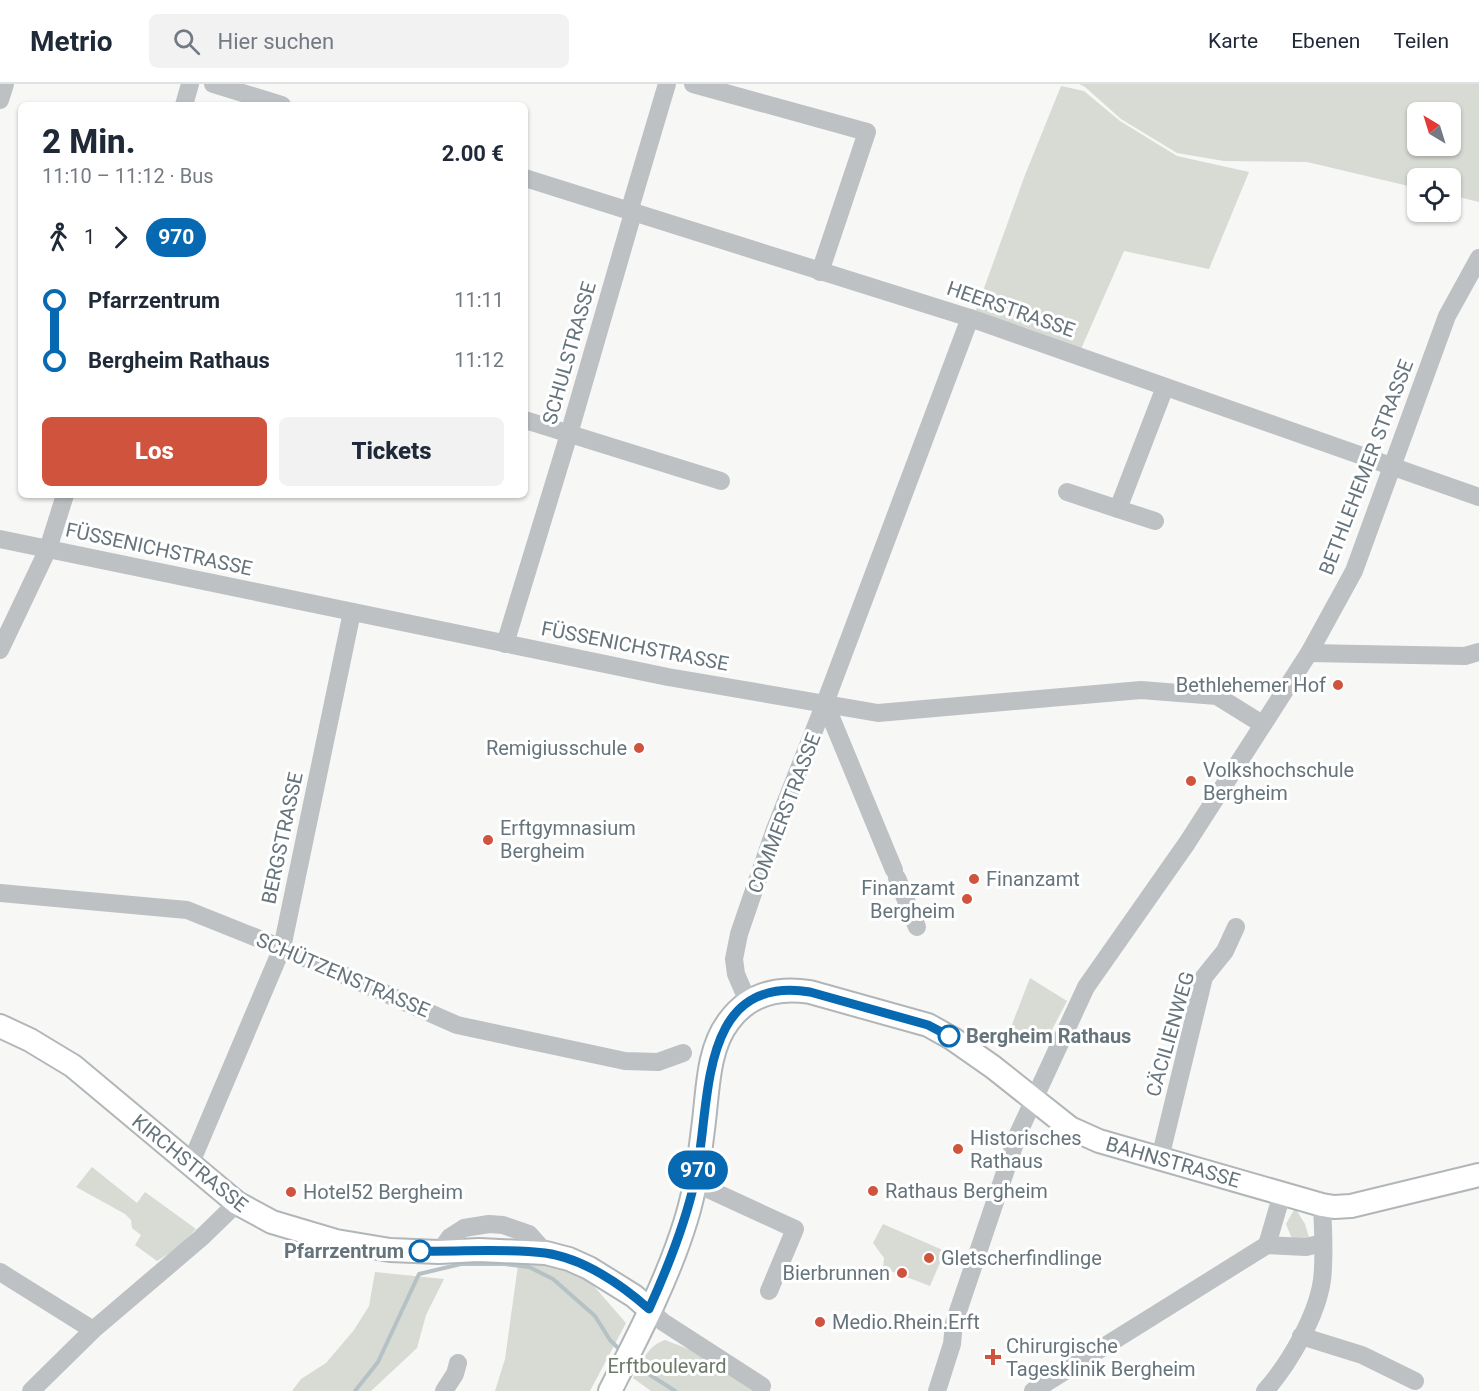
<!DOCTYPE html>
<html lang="de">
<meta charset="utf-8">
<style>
:root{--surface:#fff;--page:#f2f2f3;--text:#1f2937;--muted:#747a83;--line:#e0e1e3;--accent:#cf533d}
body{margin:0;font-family:Roboto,sans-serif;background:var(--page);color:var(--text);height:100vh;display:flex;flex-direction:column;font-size:22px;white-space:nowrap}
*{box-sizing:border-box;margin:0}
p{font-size:20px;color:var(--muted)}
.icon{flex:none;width:33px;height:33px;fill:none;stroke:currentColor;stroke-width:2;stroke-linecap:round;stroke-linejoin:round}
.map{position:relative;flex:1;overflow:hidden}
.drawer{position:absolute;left:18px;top:18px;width:510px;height:396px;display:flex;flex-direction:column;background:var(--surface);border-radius:9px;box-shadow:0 2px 4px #0004}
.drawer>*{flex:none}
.badge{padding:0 12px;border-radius:20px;font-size:21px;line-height:39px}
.needle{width:39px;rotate:322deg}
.tools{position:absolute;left:1407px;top:18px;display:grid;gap:12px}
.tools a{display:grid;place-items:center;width:54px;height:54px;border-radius:9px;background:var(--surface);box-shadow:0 2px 4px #0004;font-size:30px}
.map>.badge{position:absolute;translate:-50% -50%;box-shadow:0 0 0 3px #fff}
.legs{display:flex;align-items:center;gap:9px;height:66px;padding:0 24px;font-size:20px}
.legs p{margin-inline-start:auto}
.headline{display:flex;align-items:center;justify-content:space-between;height:102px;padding:0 24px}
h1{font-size:33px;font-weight:800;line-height:45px}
.primary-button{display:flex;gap:12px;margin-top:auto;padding:12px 24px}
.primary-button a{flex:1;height:69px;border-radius:9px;background:var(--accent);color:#fff;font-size:24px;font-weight:800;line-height:69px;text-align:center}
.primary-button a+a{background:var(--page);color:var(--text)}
ul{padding:0 24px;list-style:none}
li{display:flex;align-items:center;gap:21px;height:60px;font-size:22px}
li i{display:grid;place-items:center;width:9px;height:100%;margin:0 8px;background:currentColor}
li i::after{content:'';width:15px;height:15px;margin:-8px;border:4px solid;border-radius:50%;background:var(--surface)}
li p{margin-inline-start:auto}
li:first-child i{background:linear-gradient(#0000 50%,currentColor 0)}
li:last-child i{background:linear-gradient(currentColor 50%,#0000 0)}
header{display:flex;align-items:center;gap:36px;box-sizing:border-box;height:84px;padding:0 30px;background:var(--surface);border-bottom:2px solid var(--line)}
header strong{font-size:28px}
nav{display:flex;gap:33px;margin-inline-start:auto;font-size:21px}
.search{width:420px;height:54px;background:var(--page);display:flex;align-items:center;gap:15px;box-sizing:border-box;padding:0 21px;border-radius:9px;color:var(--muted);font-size:22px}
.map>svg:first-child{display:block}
</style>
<header>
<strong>Metrio</strong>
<div class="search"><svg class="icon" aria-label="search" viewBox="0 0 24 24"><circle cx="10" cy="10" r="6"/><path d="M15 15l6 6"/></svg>Hier suchen</div>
<nav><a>Karte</a><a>Ebenen</a><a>Teilen</a></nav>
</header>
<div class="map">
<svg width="1479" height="1307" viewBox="0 0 1479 1307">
<rect width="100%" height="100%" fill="#f7f7f5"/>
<!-- green -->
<g fill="#d7dbd4" fill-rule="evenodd">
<path d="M1079,0H1479V118L1451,111L1450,94H1418L1417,104L1307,78L1224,77L1177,69L1121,35L1085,3ZM1418,28H1450V62H1418Z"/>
<path d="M1061,2L1084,7L1120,37L1177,72L1249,88L1209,185L1124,167L1081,265L975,229L1025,91Z"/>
<path d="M1030,894L1067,917L1044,961L1009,948Z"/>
<path d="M92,1083L137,1119L145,1108L196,1145L178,1164L157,1177L135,1161L141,1151L132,1144L131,1136L125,1130L76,1103Z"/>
<path d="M1295,1124L1305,1140L1310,1157L1294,1160L1286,1140Z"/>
<path d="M883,1140L945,1167L930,1202L883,1184L884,1174L873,1159Z"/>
<path d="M543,1180L586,1193L626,1239L590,1307H495L505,1275L518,1181Z"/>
<path d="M375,1188L444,1195L426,1231L417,1264L371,1307H292L301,1295L326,1279L354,1246L369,1222Z"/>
<path d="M665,1256L696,1268L759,1307H651L633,1294C642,1278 647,1262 665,1256Z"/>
</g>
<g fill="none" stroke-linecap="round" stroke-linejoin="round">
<!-- stream -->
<g stroke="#b5c1c4" stroke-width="4">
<path d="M633,1278L641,1285L675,1307"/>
<path d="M355,1307L378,1278L419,1190L461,1180H505L529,1183L553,1195L595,1232L610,1256L621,1267"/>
</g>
<!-- major casing -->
<g stroke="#b1b6b8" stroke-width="26">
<g id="major">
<path d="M0,942L30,956L73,982L237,1119L272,1138L336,1157L390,1166L439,1168L479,1166L546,1169L569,1175L589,1184L634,1212L649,1225"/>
<path d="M610,1307C638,1252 668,1195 686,1136C696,1104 700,1070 704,1037C708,1004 708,964 729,937C749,910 778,903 810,908L928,941L953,955L993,983L1070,1044L1099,1057L1322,1121L1334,1123L1351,1122L1479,1091"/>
</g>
</g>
<!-- minor -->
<g stroke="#bdc1c4" stroke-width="18">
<path d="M213,0L282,21"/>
<path d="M693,0L867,48L820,188"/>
<path d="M0,16L5,0"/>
<path d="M184,21L190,0"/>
<path d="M525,94L970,234L1479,413"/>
<path d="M629,128L667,0"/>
<path d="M525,336L721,397"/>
<path d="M1067,408L1118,425L1165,303"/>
<path d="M1118,425L1155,437"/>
<path d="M0,455L668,593L878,629L1141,606L1217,612L1262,640"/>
<path d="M505,560L569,350L633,129"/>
<path d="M0,566L48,465L65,411"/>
<path d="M1309,569L1465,572L1479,568"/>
<path d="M825,619L894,786"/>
<path d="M897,794L917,843"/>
<path d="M0,809L187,826L282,864L457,941L625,977L658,978L683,969"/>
<path d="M748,918L736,890L734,875L739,850L775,745L825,619L970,234"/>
<path d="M1160,1074L1204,893L1225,867L1236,843"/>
<path d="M190,1081L282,864L352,528"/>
<path d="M695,1099L795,1145L769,1207"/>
<path d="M1267,1161L1282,1110"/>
<path d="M439,1168L450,1153L464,1144L489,1140L503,1141L529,1150L546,1169"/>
<path d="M0,1188L93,1246"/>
<path d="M649,1225L663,1238L762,1302"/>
<path d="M1301,1252L1362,1271L1415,1297"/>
<path d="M31,1307L93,1246L201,1154L237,1119"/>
<path d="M444,1307L455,1290L458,1279"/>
<path d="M937,1307L952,1260L954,1239L1018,1050L1086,903L1187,759L1309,569L1354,487L1447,232L1479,174"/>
<path d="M1033,1307L1267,1161L1306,1163L1323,1159"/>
<path d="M1265,1307C1289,1280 1317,1232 1322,1196C1325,1171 1323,1146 1322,1121"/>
</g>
<!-- major -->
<use href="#major" stroke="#fff" stroke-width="22"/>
</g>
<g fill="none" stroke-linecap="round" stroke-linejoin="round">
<!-- line-1 casing -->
<g stroke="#fff" stroke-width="14">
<path id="line-1" d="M420,1167C462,1168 503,1164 545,1169C583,1174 622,1201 649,1225C668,1183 685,1141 695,1096C712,1023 695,890 810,908L928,941L949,952"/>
</g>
<!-- line-1 -->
<use href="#line-1" stroke="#0869b3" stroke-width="9"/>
</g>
<!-- markers -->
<g fill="#cf533d" stroke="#fff" stroke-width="2">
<circle cx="1338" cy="601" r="6"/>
<circle cx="639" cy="664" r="6"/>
<circle cx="1191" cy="697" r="6"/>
<circle cx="488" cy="756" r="6"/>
<circle cx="974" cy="795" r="6"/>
<circle cx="967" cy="815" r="6"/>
<circle cx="958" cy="1065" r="6"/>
<circle cx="873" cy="1107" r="6"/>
<circle cx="291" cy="1108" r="6"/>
<circle cx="929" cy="1174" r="6"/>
<circle cx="902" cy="1189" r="6"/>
<circle cx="820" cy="1238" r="6"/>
<path d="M990 1264h6v6h6v6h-6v6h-6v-6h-6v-6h6z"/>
</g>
<g fill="#fff" stroke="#0869b3" stroke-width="3">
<circle cx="949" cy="952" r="10"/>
<circle cx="420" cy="1167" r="10"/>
</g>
<g text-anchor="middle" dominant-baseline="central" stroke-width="6" stroke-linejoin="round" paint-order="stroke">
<!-- street labels -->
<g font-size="20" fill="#66747c" stroke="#fff">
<text transform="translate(1011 225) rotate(19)">HEERSTRASSE</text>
<text transform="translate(569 269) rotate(-74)">SCHULSTRASSE</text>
<text transform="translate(1366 383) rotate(-69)">BETHLEHEMER STRASSE</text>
<text transform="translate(159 465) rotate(12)">FÜSSENICHSTRASSE</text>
<text transform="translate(635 562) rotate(11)">FÜSSENICHSTRASSE</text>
<text transform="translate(784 729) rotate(-69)">COMMERSTRASSE</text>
<text transform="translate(282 754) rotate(-78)">BERGSTRASSE</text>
<text transform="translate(343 891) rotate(23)">SCHÜTZENSTRASSE</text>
<text transform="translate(1170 950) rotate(-74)">CÄCILIENWEG</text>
<text transform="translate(1173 1078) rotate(16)">BAHNSTRASSE</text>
<text transform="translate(190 1079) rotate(39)">KIRCHSTRASSE</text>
</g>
<!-- poi labels -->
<g font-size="20" fill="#66747c" stroke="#fff" text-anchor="start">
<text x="1326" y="601" text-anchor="end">Bethlehemer Hof</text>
<text x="627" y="664" text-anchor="end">Remigiusschule</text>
<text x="1203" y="686">Volkshochschule<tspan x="1203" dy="23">Bergheim</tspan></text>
<text x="500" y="744">Erftgymnasium<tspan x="500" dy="23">Bergheim</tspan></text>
<text x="986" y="795">Finanzamt</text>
<text x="955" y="804" text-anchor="end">Finanzamt<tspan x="955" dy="23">Bergheim</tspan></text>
<text x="970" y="1054">Historisches<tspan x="970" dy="23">Rathaus</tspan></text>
<text x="885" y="1107">Rathaus Bergheim</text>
<text x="303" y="1108">Hotel52 Bergheim</text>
<text x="941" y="1174">Gletscherfindlinge</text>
<text x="890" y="1189" text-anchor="end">Bierbrunnen</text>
<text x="832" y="1238">Medio.Rhein.Erft</text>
<text x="1006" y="1262">Chirurgische<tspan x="1006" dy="23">Tagesklinik Bergheim</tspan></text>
</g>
<!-- stop labels -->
<g font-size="20" font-weight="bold" fill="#66747c" stroke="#fff" text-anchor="start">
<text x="966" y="952">Bergheim Rathaus</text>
<text x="404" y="1167" text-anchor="end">Pfarrzentrum</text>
</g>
<!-- park labels -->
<g font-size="20" fill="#6d7a68" stroke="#fff">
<text x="667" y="1282">Erftboulevard</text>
</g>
</g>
</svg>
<div class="tools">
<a><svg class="needle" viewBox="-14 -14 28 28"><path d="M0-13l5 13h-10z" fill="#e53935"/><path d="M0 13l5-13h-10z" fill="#747a83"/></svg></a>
<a><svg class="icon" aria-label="locate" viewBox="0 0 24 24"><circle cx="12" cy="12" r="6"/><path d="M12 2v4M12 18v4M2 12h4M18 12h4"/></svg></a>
</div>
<b class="badge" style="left:698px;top:1086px;background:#0869b3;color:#fff">970</b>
<section class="drawer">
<div class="headline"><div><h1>2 Min.</h1><p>11:10 – 11:12 · Bus</p></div><b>2.00 €</b></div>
<div class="legs"><svg class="icon" aria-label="walk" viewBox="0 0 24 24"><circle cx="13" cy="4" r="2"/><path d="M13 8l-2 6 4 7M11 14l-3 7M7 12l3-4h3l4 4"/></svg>1<svg class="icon" aria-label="forward" viewBox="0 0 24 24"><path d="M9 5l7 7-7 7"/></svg><b class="badge" style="background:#0869b3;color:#fff">970</b></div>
<ul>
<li><i style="color:#0869b3"></i><b>Pfarrzentrum</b><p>11:11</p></li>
<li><i style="color:#0869b3"></i><b>Bergheim Rathaus</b><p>11:12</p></li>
</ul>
<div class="primary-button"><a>Los</a><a>Tickets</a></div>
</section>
</div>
